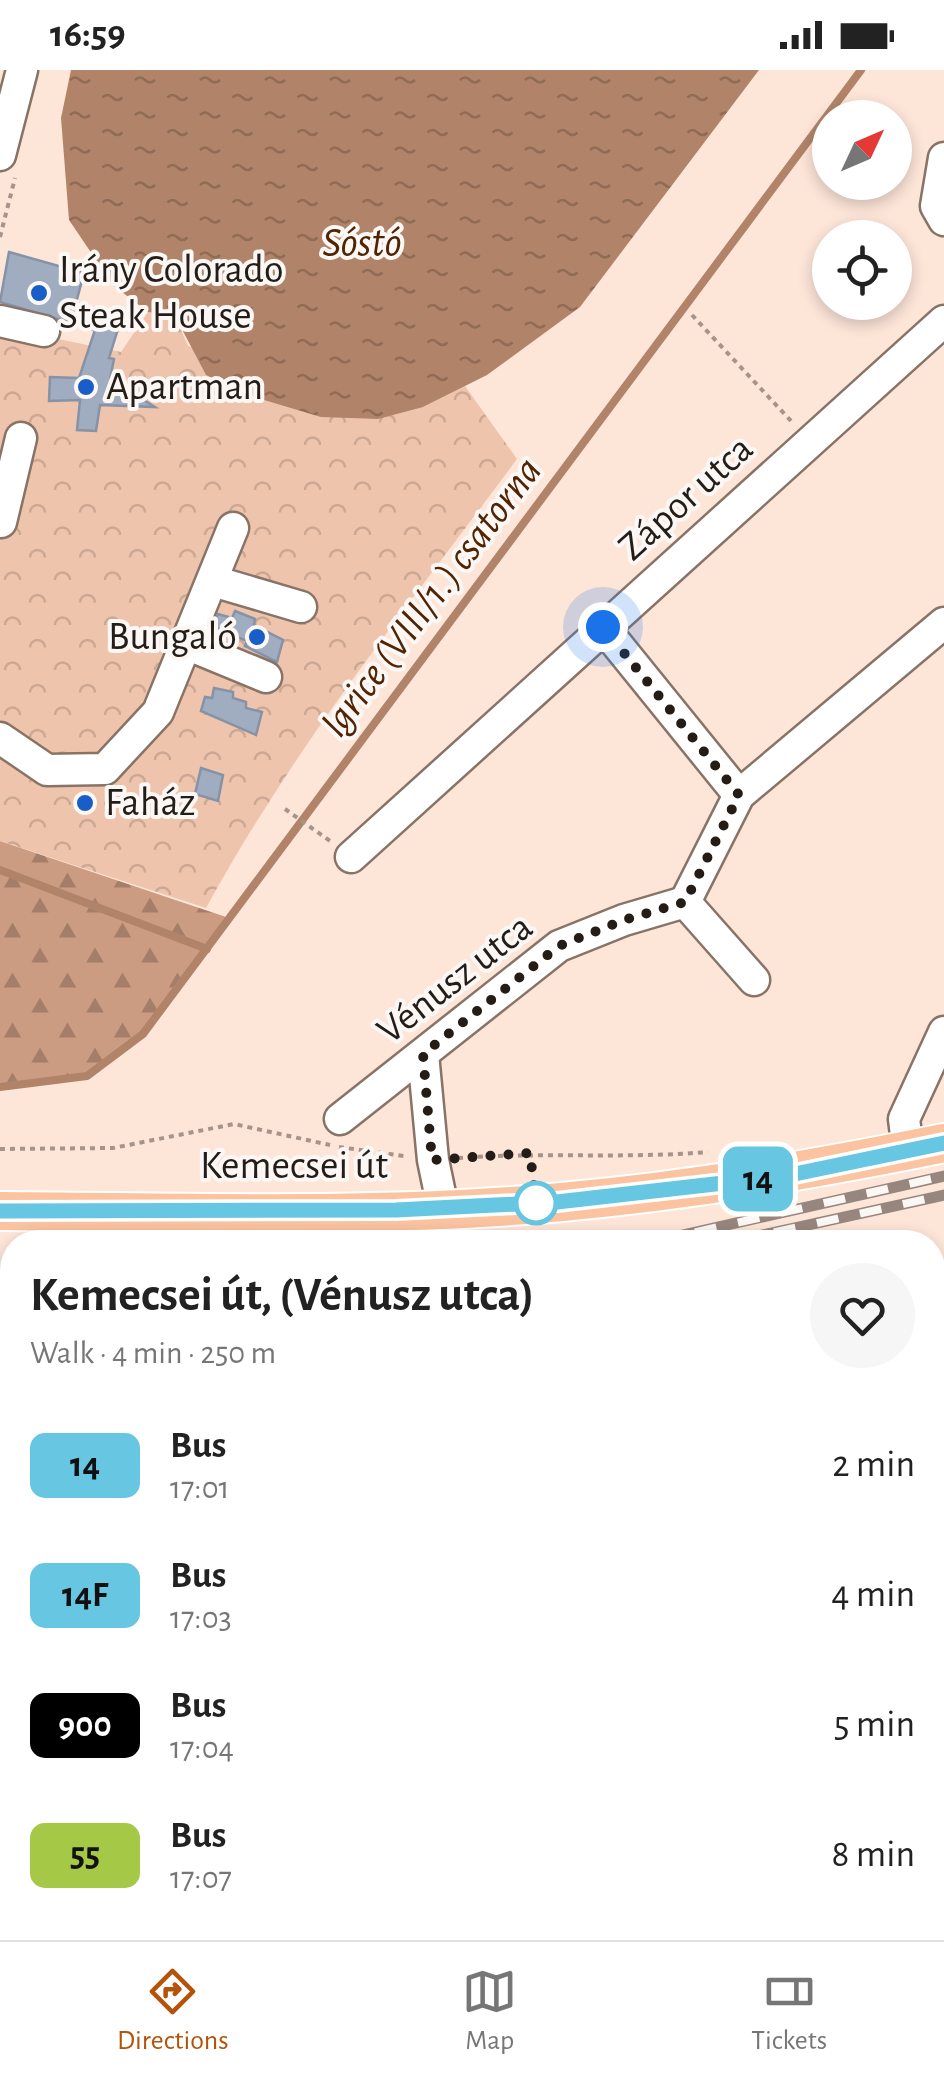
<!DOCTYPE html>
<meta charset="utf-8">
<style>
:root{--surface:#fff;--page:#f6f6f6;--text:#222;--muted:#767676;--line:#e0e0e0;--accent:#b45309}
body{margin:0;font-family:"Alegreya Sans",sans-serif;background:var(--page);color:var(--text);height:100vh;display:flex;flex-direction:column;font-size:38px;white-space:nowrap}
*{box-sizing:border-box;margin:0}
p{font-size:32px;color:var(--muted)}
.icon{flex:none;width:55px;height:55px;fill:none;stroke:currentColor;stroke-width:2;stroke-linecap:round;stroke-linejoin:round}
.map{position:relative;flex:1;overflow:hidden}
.drawer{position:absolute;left:0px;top:1160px;width:945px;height:710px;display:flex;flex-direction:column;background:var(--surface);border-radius:40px 40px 0 0;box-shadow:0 5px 15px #0003}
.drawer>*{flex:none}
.badge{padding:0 20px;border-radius:15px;font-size:35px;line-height:65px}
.needle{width:65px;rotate:46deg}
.fabs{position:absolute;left:812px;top:30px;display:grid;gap:20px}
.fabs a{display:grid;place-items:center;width:100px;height:100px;border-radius:50%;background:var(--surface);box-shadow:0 5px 15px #0003;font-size:50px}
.you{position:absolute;width:50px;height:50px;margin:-25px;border:8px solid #fff;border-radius:50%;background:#1a73e8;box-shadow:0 0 0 15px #1a73e833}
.map>.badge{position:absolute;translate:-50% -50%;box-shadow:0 0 0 5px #fff}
.round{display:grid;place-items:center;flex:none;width:105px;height:105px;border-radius:52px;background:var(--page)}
.head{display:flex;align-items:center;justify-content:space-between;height:170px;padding:0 30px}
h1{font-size:48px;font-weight:600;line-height:75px}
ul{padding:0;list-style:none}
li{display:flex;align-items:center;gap:30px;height:130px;padding:0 30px}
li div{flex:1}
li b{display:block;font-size:38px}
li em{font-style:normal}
li .badge{min-width:110px;font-weight:700;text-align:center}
.status{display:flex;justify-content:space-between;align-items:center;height:70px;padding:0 50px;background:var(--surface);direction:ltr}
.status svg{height:28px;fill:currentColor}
.menu{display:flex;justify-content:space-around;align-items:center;height:140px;border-top:2px solid var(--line);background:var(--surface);font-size:28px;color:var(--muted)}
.menu a{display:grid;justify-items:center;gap:5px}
.menu .selected{color:var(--accent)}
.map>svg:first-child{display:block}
</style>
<div class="status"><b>16:59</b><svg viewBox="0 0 49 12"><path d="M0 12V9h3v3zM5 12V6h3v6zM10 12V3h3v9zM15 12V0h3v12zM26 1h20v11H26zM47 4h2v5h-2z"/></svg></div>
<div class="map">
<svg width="944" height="1870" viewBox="0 0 944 1870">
<defs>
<pattern id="forest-firs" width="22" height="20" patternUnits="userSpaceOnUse" patternTransform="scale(2.5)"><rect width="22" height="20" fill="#cb9c81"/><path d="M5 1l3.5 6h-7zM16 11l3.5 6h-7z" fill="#a57e69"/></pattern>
<pattern id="park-crowns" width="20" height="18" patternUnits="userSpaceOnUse" patternTransform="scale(2.5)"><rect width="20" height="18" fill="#eec4ad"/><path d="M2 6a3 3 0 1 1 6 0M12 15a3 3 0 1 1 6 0" fill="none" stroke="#cca894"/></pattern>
<pattern id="water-ripples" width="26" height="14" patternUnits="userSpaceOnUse" patternTransform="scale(2.5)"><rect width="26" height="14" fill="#b18469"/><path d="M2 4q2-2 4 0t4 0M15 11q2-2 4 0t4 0" fill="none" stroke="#906b55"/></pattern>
</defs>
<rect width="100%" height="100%" fill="#fde5d8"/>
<!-- forest -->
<path fill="url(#forest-firs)" d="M0,771L229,848L143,964L87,1006L0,1017Z"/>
<!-- park -->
<path fill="url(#park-crowns)" d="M148,242L175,246L188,276L423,337L465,316L517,389C408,536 293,678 206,838L0,771V257L121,282Z"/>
<!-- water -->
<path fill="url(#water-ripples)" d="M71,0H759L580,237L487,305L423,337L378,349L321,347L251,326L206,305L175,246L148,242L113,215L69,150L61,48Z"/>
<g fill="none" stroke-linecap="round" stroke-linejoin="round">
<!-- stream -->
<g stroke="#b18469" stroke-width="8">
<path d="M0,800L207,879"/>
<path d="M0,1017L87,1006L143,964L861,0"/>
</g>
</g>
<!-- building -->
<g fill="#a0acc0" stroke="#8692a5" stroke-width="2.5">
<path d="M9,182L84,203L76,233L122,246L109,288L114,289L110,309L155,337L100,335L96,361L77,360L80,330L49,331L50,307L79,308L95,260L0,232Z"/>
<path d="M235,541L255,549L254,555L283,570L277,592L245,576L247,571L213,557L218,544L232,548Z"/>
<path d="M214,618L233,622V628L246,632V638L262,642L256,665L201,641L205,627L212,628Z"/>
<path d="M201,698L223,705L218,731L195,724Z"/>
</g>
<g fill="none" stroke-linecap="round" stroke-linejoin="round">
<!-- minor casing -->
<g stroke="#887367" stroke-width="35">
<g id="minor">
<path d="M0,85L22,0"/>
<path d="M944,88L936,136L944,150"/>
<path d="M0,251L44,261"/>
<path d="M1,452L21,368"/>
<path d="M213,511L301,537"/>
<path d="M603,557L739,725"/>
<path d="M186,574L266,607"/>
<path d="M0,668L47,700L105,699L158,642L233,458"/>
<path d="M351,787L944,251"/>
<path d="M685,832L739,725L944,553"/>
<path d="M423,984L433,1090L443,1138"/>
<path d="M340,1049L559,876L624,850L685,832L754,910"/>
<path d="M908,1080L904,1049L944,962"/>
<path d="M932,1523L944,1514"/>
<path d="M932,1772L944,1762"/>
<path d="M0,1790L12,1779"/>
<path d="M891,1858L903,1870"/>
<path d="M506,1870L521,1858"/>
</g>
</g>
<!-- major casing -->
<g stroke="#fff" stroke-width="42">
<path id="major" d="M0,1141C187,1142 376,1149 562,1132C694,1120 815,1099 944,1073"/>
</g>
<!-- path -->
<g stroke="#a6948b" stroke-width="4" stroke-dasharray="5 5" stroke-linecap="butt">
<path d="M0,167L15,108"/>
<path d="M692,245L792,352"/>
<path d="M285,739L330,771"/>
<path d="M339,1077L404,1086"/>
<path d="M0,1079L113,1078L234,1054L330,1075"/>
<path d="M458,1088C542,1082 624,1089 708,1082"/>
<path d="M932,1488L944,1479"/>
<path d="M466,1870L481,1858"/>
</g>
<!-- minor -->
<use href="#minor" stroke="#fff" stroke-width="30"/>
<!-- major -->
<use href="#major" stroke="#fbc3a0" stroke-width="38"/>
<!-- rail casing -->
<g stroke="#97867d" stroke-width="11">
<g id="rail">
<path d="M652,1172L944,1106"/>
<path d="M731,1172L944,1125"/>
<path d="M0,1309L12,1307"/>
<path d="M0,1325L12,1324"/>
</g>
</g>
<!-- rail -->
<use href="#rail" stroke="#fbf7f4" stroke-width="8" stroke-dasharray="22" stroke-linecap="butt"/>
</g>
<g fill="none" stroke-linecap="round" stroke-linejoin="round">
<!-- line casing -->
<g stroke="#fff" stroke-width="22">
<path id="line" d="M0,1141L396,1140L557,1132L785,1106L944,1073"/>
</g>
<!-- line -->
<use href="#line" stroke="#67c6e1" stroke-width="15"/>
<!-- walk -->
<path stroke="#241c17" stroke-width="10" stroke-dasharray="0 18" d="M536,1133L530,1083L432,1090L423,984L559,876L624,850L685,832L739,725L603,557"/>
</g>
<!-- markers -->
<g fill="#185dc8" stroke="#fbf7f4" stroke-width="4">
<circle cx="39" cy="223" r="10"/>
<circle cx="86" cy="317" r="10"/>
<circle cx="257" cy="567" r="10"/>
<circle cx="85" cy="733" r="10"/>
</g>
<circle fill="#fff" stroke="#67c6e1" stroke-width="5" cx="536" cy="1133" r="20"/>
<g text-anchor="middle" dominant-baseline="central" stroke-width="8" stroke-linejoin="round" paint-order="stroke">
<!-- poi labels -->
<g font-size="40" fill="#241c17" stroke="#fbf7f4" text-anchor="start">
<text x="59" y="200">Irány Colorado<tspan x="59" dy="46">Steak House</tspan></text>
<text x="106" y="317">Apartman</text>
<text x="237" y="567" text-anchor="end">Bungaló</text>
<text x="105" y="733">Faház</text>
</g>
<!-- street labels -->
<g font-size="40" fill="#241c17" stroke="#fbf7f4">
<text transform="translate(686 428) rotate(-42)">Zápor utca</text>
<text transform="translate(455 909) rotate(-38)">Vénusz utca</text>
<text x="294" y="1096">Kemecsei út</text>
</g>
<!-- water labels -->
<g font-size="42" font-style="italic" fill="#512404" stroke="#fbf7f4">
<text x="362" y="173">Sóstó</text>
<text transform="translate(431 527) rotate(-53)">Igrice (VIII/1.) csatorna</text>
</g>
</g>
</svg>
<div class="fabs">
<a><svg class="needle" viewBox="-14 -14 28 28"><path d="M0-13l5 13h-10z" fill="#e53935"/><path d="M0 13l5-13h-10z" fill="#767676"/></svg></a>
<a><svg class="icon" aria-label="locate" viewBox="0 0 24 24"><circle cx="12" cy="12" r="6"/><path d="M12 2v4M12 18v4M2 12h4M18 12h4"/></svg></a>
</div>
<div class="you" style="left:603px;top:557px"></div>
<b class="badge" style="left:758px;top:1109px;background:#67c6e1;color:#111">14</b>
<section class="drawer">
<div class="head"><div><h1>Kemecsei út, (Vénusz utca)</h1><p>Walk · 4 min · 250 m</p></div><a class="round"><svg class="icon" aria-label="heart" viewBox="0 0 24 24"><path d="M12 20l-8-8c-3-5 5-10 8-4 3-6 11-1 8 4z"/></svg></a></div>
<ul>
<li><span class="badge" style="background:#67c6e1;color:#111">14</span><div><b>Bus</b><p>17:01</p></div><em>2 min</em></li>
<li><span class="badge" style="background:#67c6e1;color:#111">14F</span><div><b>Bus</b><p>17:03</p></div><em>4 min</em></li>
<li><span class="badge" style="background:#000;color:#fff">900</span><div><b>Bus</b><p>17:04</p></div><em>5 min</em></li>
<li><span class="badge" style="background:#a5c847;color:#111">55</span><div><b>Bus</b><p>17:07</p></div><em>8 min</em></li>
</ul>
</section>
</div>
<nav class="menu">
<a class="selected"><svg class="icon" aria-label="directions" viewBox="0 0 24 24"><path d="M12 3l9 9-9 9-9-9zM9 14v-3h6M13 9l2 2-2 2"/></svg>Directions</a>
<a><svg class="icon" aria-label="map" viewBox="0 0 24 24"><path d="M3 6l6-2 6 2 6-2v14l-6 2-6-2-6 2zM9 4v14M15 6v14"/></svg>Map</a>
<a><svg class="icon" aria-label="tickets" viewBox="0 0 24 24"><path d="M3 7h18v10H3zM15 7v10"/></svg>Tickets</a>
</nav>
